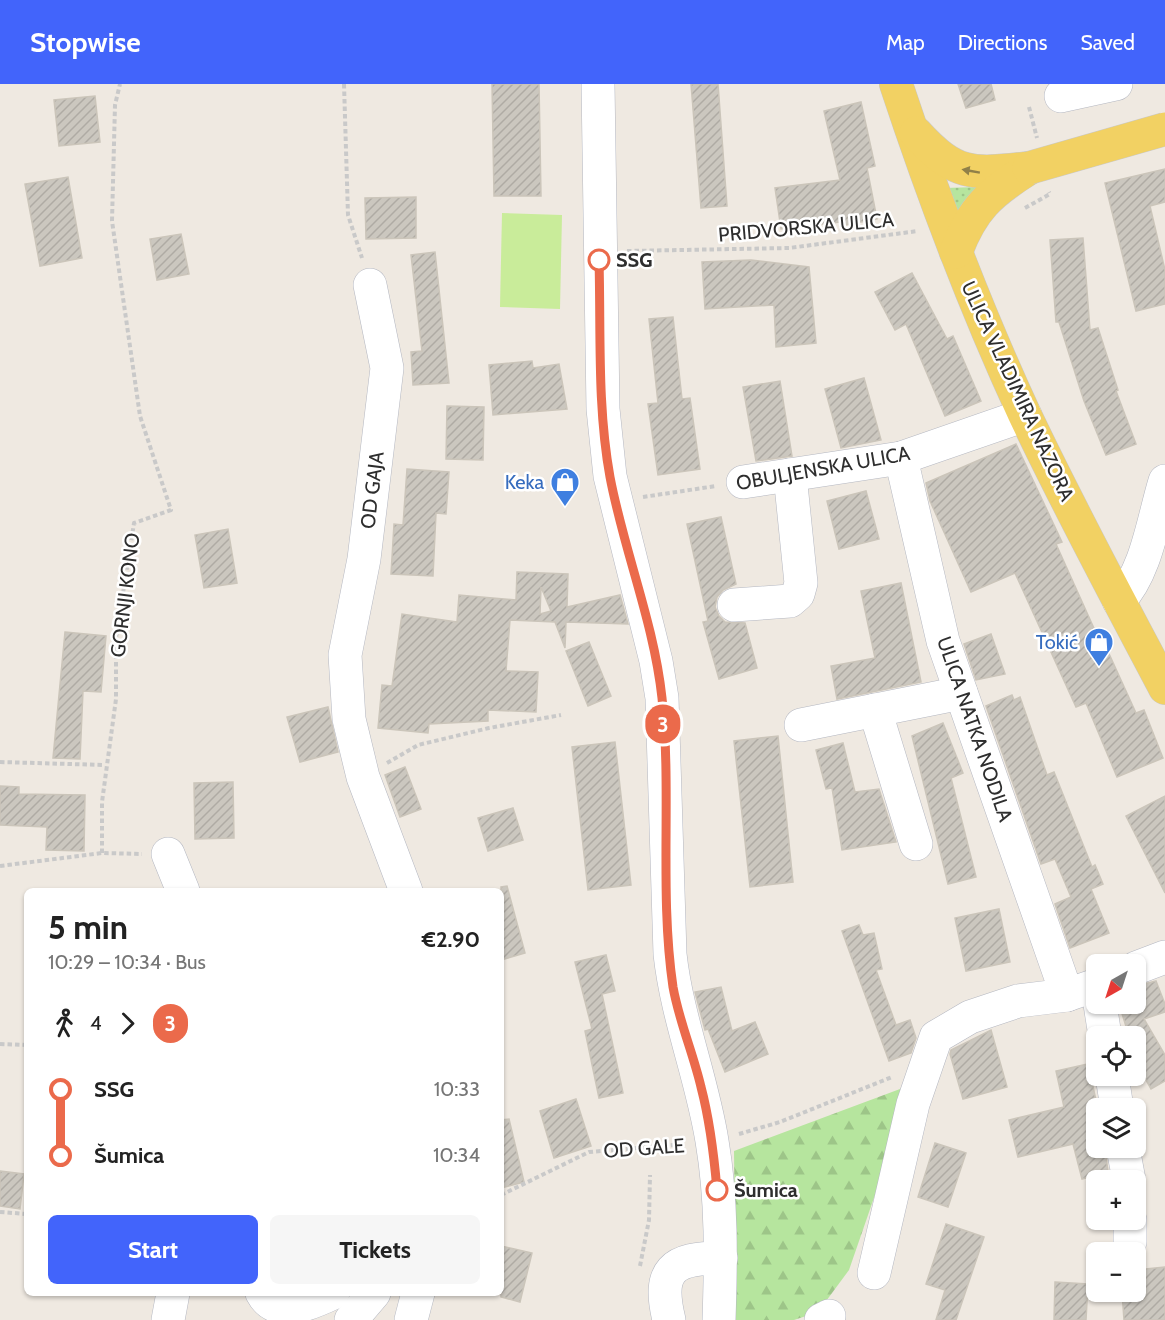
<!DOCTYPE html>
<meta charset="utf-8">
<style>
:root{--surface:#fff;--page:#f6f6f6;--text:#222;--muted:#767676;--accent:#4264fb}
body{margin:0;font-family:Cabin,sans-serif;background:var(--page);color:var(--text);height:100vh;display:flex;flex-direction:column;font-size:22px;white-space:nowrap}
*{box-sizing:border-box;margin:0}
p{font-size:20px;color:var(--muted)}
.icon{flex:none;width:33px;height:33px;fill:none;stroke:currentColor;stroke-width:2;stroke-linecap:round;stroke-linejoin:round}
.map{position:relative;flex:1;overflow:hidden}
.side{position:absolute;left:24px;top:804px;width:480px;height:408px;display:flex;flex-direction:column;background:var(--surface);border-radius:9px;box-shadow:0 2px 4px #0004}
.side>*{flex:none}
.badge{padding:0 12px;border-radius:20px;font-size:21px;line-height:39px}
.needle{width:39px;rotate:219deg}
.buttons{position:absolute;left:1086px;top:870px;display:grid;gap:12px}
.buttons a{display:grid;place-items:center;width:60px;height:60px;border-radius:9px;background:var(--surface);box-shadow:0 2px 4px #0004;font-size:30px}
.map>.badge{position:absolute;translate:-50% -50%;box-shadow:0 0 0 3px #fff}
.legs{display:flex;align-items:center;gap:9px;height:66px;padding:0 24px;font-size:20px}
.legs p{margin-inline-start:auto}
.overview{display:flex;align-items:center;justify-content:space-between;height:102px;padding:0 24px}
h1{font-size:33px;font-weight:700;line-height:45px}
.button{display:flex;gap:12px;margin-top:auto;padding:12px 24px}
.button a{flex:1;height:69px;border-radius:9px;background:var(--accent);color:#fff;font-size:24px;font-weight:700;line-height:69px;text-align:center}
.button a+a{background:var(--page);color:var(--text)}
ul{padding:0 24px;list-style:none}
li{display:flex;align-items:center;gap:21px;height:66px;font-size:22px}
li i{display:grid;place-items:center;width:9px;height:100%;margin:0 8px;background:currentColor}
li i::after{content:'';width:15px;height:15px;margin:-8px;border:4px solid;border-radius:50%;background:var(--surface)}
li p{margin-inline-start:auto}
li:first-child i{background:linear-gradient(#0000 50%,currentColor 0)}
li:last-child i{background:linear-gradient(currentColor 50%,#0000 0)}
header{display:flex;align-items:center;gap:36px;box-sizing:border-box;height:84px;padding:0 30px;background:var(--accent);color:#fff}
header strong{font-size:28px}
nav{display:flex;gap:33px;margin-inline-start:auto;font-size:21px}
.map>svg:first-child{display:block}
</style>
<header>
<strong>Stopwise</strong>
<nav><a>Map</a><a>Directions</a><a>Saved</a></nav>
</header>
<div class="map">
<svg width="1165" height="1236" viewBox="0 0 1165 1236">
<defs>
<pattern id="grass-dots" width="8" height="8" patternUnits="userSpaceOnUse" patternTransform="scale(1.5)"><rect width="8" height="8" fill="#b6e59e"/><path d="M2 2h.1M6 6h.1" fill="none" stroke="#9dc588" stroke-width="1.8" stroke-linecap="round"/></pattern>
<pattern id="forest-firs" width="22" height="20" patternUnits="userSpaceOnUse" patternTransform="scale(1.5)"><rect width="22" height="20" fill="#b6e59e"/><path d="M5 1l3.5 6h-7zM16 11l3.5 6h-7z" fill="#9dc588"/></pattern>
<pattern id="building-hatch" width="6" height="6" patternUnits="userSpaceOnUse" patternTransform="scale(1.5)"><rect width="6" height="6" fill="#cbc7bf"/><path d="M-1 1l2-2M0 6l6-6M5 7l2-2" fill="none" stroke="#afaba4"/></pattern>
</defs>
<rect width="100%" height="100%" fill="#efe9e1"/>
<!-- grass -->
<path fill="url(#grass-dots)" d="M978,103L956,130L944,104Z"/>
<!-- forest -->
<path fill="url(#forest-firs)" d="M908,1002L886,1079L849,1186L818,1228L794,1236H736L734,1067Z"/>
<!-- pitch -->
<path fill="#c9ec9a" d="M502,129L562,131L560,225L500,223Z"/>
<!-- building -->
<g fill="url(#building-hatch)" stroke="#cbc5ba" stroke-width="1.5" fill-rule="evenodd">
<path d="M492,0H539L541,112H494Z"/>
<path d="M691,0H718L727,122L701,124Z"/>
<path d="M958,0H991L995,16L966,24Z"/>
<path d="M95,12L100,58L59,62L54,16Z"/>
<path d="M861,18L875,82L867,84L877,135L840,142V138L781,145L775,104L840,96L824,27Z"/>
<path d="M1165,85V118L1150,122L1165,186V220L1136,227L1105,99Z"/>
<path d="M68,93L82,174L40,182L25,100Z"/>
<path d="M416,113V154L366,155L365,114Z"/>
<path d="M181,150L189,190L157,196L150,155Z"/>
<path d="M1083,154L1090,246L1098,244L1118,306L1116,307L1136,360L1106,371L1084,317L1059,238H1056L1050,156Z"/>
<path d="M435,168L449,299L413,301L411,268L422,267L411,171Z"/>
<path d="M751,176L809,183L816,259L776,263L774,221L705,225L702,178Z"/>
<path d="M912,189L947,255L953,252L981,317L945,332L906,240L895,246L875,208Z"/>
<path d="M673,233L682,315L690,314L700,385L658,391L648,320L658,319L649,235Z"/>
<path d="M532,277L533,284L559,280L567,325L493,331L489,281Z"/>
<path d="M864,294L881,356L841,364L825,305Z"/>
<path d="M780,297L792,372L756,377L743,303Z"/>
<path d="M447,322L484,323L483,376L446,375Z"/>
<path d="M1016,360L1062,458L1056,460L1097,551L1100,550L1136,629L1144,626L1163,674L1117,693L1086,619L1076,623L1015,489L971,508L930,417L926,399Z"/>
<path d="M407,385L449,388L446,430L436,429L433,492L391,490L394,440L403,441Z"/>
<path d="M866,407L879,455L839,465L827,417Z"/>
<path d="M721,433L736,500L723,506L717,513L715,523L719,532L725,538L745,539L757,584L719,595L703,538L708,537L687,440Z"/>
<path d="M228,445L237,499L204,504L195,451Z"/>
<path d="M517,488L568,490L567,523L620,511L628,540L566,538L565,564L555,538L510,536L506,587L538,588L536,628L488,626V637L429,640L428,649L378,644L382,601L392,602L402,530L457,538L459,511L516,516ZM541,503L551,527L540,530Z"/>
<path d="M901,499L921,598L837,615L831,582L875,574L861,507Z"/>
<path d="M65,548L106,552L101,608L83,607L80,675L53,674Z"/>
<path d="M991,550L1005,590L976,596L964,560Z"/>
<path d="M589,558L611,612L588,622L566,567Z"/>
<path d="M1012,611L1014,616L1020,613L1047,691L1054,688L1092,783L1095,781L1103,800L1091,805L1109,849L1070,864L1055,820L1071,813L1055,775L1041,780L986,622Z"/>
<path d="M328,623L338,668L300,678L287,633Z"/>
<path d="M943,639L963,689L951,694L976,793L948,800L912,652Z"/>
<path d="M778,652L793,798L750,803L734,657Z"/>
<path d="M615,658L631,801L588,806L572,663Z"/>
<path d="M843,659L855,708L879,705L896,758L842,766L832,704L826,705L816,666Z"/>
<path d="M405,683L421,725L400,733L385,691Z"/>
<path d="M233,698L234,754L195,755L194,699Z"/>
<path d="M0,702L19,703V710L85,711L84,767L46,766L47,743L0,741Z"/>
<path d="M1165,712V809L1126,732Z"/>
<path d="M513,724L523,756L488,767L478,734Z"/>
<path d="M507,802L525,869L501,876V803Z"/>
<path d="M999,825L1010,878L966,887L955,834Z"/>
<path d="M859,841L863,851L874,849L882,885L876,886L896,941L910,936L916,954L911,969L889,977L842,847Z"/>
<path d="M606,871L615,907L602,910L623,1009L599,1014L585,947L592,945L575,878Z"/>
<path d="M1156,897L1165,920V928L1144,935L1165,971V997L1151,1005L1136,978V952H1129L1119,920H1136V902Z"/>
<path d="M721,903L732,947L755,938L768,970L725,988L708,945L705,946L695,908Z"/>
<path d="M991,946L1007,1003L963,1015L950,970L951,966Z"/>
<path d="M1088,980L1096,1016V1064H1105L1108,1088L1082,1095L1073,1060L1018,1073L1009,1036L1064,1023L1056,987Z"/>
<path d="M576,1015L591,1062L554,1074L540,1027Z"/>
<path d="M509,1035L524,1098L501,1104V1036Z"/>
<path d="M935,1059L966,1069L948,1123L918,1113Z"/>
<path d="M0,1087L24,1090L20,1125L0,1122Z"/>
<path d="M946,1140L984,1153L956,1236H936L945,1206L926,1200Z"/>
<path d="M501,1162L532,1169L520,1218L501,1213Z"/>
<path d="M1165,1183V1236H1124L1122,1208H1136V1186Z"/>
<path d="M1055,1198L1088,1200L1086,1236H1054Z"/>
</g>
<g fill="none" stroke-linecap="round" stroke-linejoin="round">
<!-- minor casing -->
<g stroke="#b4b7c1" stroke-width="34">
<g id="minor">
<path d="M598,0L603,325L610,392L656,577L662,614L670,870C677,934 702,994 712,1057C722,1116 721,1177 719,1236"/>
<path d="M1061,12L1116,0"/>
<path d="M370,201L387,284L364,475L345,571L349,635L363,693L406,807"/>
<path d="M901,374L943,557L1067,911"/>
<path d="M743,398L901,374L1025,331"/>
<path d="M1119,517C1147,487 1153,436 1165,397"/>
<path d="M734,521L790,517L798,510L801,499L790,391"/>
<path d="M875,626L916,760"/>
<path d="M801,641L961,609"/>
<path d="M168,770L183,807"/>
<path d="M1136,884L1165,873"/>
<path d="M1100,920L1105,952"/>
<path d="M1112,992L1117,1024"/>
<path d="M1123,1064L1129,1096"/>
<path d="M1130,1158V1136"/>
<path d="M874,1189L913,1020L936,953L970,933L1018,917L1067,911L1096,901"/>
<path d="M262,1209C276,1236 312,1219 333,1209"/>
<path d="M168,1236L173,1209"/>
<path d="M351,1236L374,1209"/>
<path d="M411,1236L418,1209"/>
<path d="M669,1236C657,1186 672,1174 721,1174"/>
<path d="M821,1236L829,1232"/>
</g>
</g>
<!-- major casing -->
<g stroke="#c9c9c9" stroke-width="34">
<g id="major">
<path d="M896,0C933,112 975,223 1024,329C1068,422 1117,513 1165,604"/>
<path d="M916,49C956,93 973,90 1029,84"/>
<path d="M956,168C972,125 990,109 1028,85"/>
</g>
</g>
<!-- path -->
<g stroke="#c9c9c9" stroke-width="4" stroke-dasharray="4.5 3" stroke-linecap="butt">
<path d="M344,0L348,131L362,174"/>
<path d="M1029,23L1037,54"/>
<path d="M1025,124L1050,110L1049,108"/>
<path d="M627,167L789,164L918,147"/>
<path d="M643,413L716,402"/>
<path d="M0,678L105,681"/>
<path d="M387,679L418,661L489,644L561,631"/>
<path d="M102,769V718L116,615V554L134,439L171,426L140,332L112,137L115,21L120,0"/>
<path d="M0,782L102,769L142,770"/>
<path d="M0,960L27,961"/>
<path d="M739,1050L780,1038L892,993"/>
<path d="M501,1111L589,1068L685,1060"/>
<path d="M0,1128L27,1130"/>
<path d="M640,1182L649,1136L650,1091"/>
</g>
<!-- minor -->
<use href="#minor" stroke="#fff" stroke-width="33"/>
<!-- major -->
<use href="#major" stroke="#f2d163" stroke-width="33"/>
<!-- major-bridge casing -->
<g stroke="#c9c9c9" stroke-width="34" stroke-linecap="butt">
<path id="major-bridge" d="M1029,84L1165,45"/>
</g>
<!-- major-bridge -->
<use href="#major-bridge" stroke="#f2d163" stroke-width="33"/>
</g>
<!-- one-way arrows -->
<defs><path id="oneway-solid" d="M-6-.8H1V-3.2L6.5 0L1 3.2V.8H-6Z" transform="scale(1.5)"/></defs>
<use fill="#908048" href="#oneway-solid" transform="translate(971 87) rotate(-170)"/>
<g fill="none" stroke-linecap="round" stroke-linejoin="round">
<!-- line-1 casing -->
<g stroke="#fff" stroke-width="14">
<path id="line-1" d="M599,176C601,248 597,322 610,393C624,467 654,539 662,614C672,710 659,807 673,903C679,937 693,969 701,1003C710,1037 714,1071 717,1106"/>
</g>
<!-- line-1 -->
<use href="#line-1" stroke="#eb6a4b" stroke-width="9"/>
</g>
<!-- icons -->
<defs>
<g id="shop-pin" transform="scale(1.5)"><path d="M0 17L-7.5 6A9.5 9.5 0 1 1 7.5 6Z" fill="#3f7fe0" stroke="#fff"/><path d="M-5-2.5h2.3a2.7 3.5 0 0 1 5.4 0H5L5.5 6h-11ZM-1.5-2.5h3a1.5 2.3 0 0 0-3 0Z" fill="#fff"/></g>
</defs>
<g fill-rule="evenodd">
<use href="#shop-pin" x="565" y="398"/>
<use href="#shop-pin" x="1099" y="558"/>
</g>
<!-- markers -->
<g fill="#fff" stroke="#eb6a4b" stroke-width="3">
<circle cx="599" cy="176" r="10"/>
<circle cx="717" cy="1106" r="10"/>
</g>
<g text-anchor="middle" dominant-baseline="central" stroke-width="5" stroke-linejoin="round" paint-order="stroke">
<!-- street labels -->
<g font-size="20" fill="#2e2e2e" stroke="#fff">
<text transform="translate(806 143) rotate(-5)">PRIDVORSKA ULICA</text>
<text transform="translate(1018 307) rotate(65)">ULICA VLADIMIRA NAZORA</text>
<text transform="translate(823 384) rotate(-10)">OBULJENSKA ULICA</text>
<text transform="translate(372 406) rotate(-83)">OD GAJA</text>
<text transform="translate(125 511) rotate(-83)">GORNJI KONO</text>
<text transform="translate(975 645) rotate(71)">ULICA NATKA NODILA</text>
<text transform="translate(644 1064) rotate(-4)">OD GALE</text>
</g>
<!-- stop labels -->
<g font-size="20" font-weight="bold" fill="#2e2e2e" stroke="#fff" text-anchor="start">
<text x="616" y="176">SSG</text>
<text x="734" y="1106">Šumica</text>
</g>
<!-- shop labels -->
<g font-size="20" fill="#366cbe" stroke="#fff" text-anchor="end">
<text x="544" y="398">Keka</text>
<text x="1078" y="558">Tokić</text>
</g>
</g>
</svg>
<div class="buttons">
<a><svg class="needle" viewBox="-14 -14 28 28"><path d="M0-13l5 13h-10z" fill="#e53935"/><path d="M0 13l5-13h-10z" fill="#767676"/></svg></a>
<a><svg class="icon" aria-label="locate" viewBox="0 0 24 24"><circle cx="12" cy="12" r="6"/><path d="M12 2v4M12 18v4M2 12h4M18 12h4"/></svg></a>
<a><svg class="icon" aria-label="layers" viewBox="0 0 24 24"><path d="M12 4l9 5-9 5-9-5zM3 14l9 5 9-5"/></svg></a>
<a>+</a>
<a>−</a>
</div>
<b class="badge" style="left:663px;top:640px;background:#eb6a4b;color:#fff">3</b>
<section class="side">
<div class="overview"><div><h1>5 min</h1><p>10:29 – 10:34 · Bus</p></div><b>€2.90</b></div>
<div class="legs"><svg class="icon" aria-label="walk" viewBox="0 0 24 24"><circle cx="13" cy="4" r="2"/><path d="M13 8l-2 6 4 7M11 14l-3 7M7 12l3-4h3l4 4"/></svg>4<svg class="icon" aria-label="forward" viewBox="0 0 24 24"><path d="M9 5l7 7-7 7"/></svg><b class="badge" style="background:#eb6a4b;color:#fff">3</b></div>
<ul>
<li><i style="color:#eb6a4b"></i><b>SSG</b><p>10:33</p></li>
<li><i style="color:#eb6a4b"></i><b>Šumica</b><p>10:34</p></li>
</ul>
<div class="button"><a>Start</a><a>Tickets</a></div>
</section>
</div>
